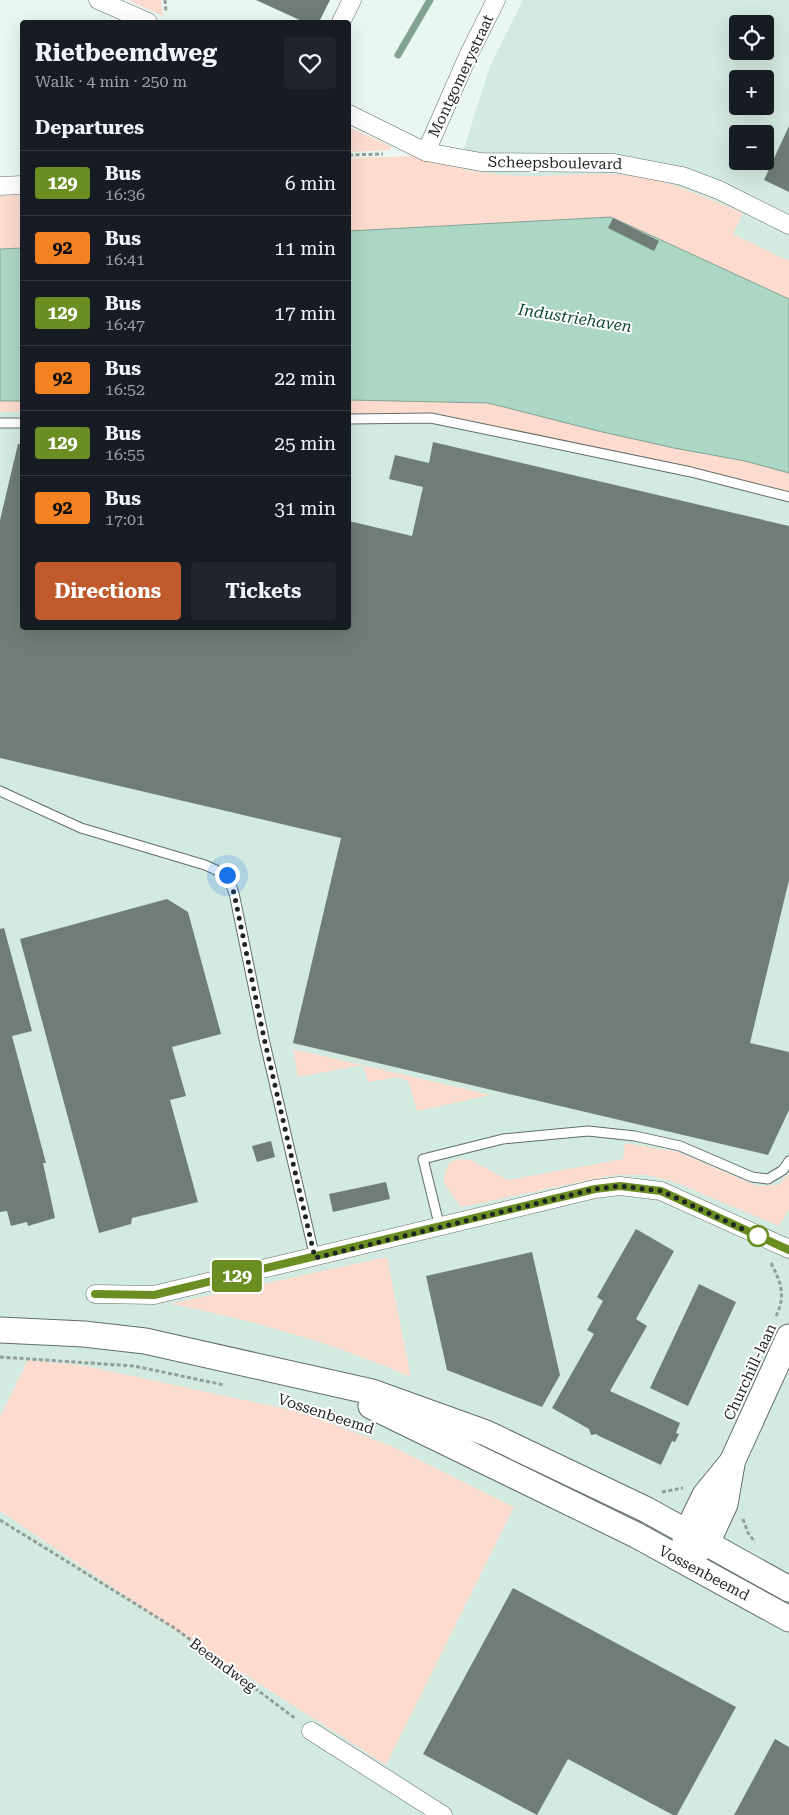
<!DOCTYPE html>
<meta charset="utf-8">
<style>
:root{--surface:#171b24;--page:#20242c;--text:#f1f3f6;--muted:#9ea1a6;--line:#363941;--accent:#c05a2c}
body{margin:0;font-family:"Roboto Serif",serif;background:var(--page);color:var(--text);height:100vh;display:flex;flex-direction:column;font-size:19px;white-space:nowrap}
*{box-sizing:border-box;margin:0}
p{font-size:16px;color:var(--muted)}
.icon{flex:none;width:28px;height:28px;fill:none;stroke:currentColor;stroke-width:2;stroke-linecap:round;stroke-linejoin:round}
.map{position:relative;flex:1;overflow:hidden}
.side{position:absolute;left:20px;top:20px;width:331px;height:610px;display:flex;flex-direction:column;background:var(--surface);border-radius:5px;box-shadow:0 5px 20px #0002}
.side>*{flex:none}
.badge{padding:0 10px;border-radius:4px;font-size:18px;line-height:32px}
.tools{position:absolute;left:729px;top:15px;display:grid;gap:10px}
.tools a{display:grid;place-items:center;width:45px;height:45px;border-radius:5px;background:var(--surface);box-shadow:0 5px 20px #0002;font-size:25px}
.you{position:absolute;width:25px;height:25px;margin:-12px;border:4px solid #fff;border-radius:50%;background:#1a73e8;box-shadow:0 0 0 8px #1a73e833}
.map>.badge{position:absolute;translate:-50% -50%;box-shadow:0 0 0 2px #fff}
h2{padding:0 15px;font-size:19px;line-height:45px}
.round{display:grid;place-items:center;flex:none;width:52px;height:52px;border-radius:5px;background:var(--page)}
.summary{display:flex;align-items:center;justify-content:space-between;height:85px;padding:0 15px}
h1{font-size:24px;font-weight:700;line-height:38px}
.button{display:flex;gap:10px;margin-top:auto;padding:10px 15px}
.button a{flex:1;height:58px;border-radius:5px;background:var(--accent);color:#fff;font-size:20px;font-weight:700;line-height:58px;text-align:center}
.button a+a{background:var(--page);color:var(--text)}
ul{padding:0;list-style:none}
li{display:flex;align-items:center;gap:15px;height:65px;padding:0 15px;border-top:1px solid var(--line)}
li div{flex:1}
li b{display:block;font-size:19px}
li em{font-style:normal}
li .badge{min-width:55px;font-weight:700;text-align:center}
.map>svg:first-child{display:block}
</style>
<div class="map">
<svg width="789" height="1815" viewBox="0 0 789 1815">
<rect width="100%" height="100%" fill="#e8f7f0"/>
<!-- built -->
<path fill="#d3eae0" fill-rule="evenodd" d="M523,0H789V1815H0V367L22,365V628H349V344L452,187L490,66ZM738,24H765V51H738ZM738,79H765V106H738ZM738,134H765V161H738Z"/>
<!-- green -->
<g fill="#fddccf">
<path d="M128,0H161L163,16Z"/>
<path d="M349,127L392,147L390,150L349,152Z"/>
<path d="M414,156C450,167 484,175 522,176C562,177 602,170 643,177C678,184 710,200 743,213L733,234L789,261V299L611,217L349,231V158Z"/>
<path d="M22,195V248L0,249V196Z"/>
<path d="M349,400L488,403L598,431L674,448L745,461L789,473V491L433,414L349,413Z"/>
<rect x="0" y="401" width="22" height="11"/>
<path d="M293,1049L491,1095L417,1111L408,1081L398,1077L368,1082L363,1065L298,1077Z"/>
<path d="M625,1143L678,1152L757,1186L778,1185L789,1173V1209L779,1226L672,1181L646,1175H613L461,1207L444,1183L445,1172L450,1163L457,1159L471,1160L508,1180L623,1159Z"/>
<path d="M387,1257L411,1377C333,1343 253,1320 170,1304Z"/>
<path d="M28,1360L86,1366L300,1412L391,1446L514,1507L386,1765L174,1629L0,1511V1417Z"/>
</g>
<!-- water -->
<g fill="#acd7c4" stroke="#82a293">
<path d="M611,217L789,299V473L745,461L674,448L598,431L488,403L349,400V231Z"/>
<path d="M22,248V401H0V249Z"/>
</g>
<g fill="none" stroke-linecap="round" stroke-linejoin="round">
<!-- stream -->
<path stroke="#82a293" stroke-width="7" d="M398,55L430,0"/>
</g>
<!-- building -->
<g fill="#6f7d76">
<path d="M256,0H330L319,22H304Z"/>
<path d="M789,126V192L764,180Z"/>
<path d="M613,218L659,241L654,251L608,228Z"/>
<path d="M433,442L789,526V880L750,1043L789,1052V1110L768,1155L293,1043L341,838L0,758V520L18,444L22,445V628H349V521L412,536L423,487L389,479L395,455L429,463Z"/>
<path d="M167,899L188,912L221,1034L172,1047L186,1096L170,1100L198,1202L132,1218L131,1224L99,1233L20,939Z"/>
<path d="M4,928L32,1031L12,1036L46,1163H43L55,1218L28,1226L27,1222L11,1226L7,1211L0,1212V929Z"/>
<path d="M271,1141L275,1157L257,1162L252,1146Z"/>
<path d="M386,1182L390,1199L333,1212L329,1194Z"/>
<path d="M636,1229L674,1251L636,1319L647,1326L610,1391L680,1423L676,1433L679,1434L675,1442L672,1441L661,1465L597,1435V1434L591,1435L589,1429L552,1408L594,1334L587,1330L603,1301L597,1297Z"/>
<path d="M532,1252L560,1375L542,1407L447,1370L426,1276Z"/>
<path d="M699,1284L736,1302L688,1406L650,1388Z"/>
<path d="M513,1588L736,1707L677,1815H673L568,1759L537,1815L423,1754Z"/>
<path d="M775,1739L789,1747V1815H734Z"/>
</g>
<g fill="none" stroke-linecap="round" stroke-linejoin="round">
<!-- lane casing -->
<g stroke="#616e68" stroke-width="11">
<g id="lane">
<path d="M349,419L431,418L691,472L789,497"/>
<path d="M0,423H22"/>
<path d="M0,791L81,828L205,865L227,875L234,893L264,1039L315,1258"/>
<path d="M440,1228L423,1159L503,1139L588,1131L635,1136L680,1146L752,1177L768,1179L783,1170L789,1161"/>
</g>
</g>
<!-- street casing -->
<g stroke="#616e68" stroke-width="19">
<g id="street">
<path d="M98,0L148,22"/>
<path d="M341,22L352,0"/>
<path d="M349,114L426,152L481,162L614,163L682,176L719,190L789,225"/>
<path d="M426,152L468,56L496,0"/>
<path d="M0,186L22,185"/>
<path d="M95,1294L154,1295L595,1189L620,1186L661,1191L789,1249"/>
<path d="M311,1731L443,1815"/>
</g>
</g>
<!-- secondary casing -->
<g stroke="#616e68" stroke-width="27">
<g id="secondary">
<path d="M0,1330L84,1334L145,1341L372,1392L486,1433L647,1510L789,1589"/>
<path d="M371,1406L636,1535L789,1619"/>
<path d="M684,1547L687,1532L705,1495L732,1462L789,1337"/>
<path d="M694,1553L707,1543L725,1504L732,1464"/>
</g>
</g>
<!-- path -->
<g stroke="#939e99" stroke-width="3" stroke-dasharray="4 2.5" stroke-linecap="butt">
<path d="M165,0L166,12"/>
<path d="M349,155L383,154"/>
<path d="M771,1263C781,1282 786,1296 776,1316"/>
<path d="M0,1357L134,1366L224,1385"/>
<path d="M287,1399L354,1423"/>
<path d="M662,1492L683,1488"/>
<path d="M743,1519L748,1533L755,1542"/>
<path d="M0,1520L176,1629L296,1719"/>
</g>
<!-- lane -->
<use href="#lane" stroke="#fff" stroke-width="9"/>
<!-- street -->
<use href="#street" stroke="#fff" stroke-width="18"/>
<!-- secondary -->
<use href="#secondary" stroke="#fff" stroke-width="25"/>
</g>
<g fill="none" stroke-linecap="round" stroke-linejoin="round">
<!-- line casing -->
<g stroke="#fff" stroke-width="11">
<path id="line" d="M95,1294L154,1295L595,1189L620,1186L661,1191L789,1250"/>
</g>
<!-- line -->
<use href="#line" stroke="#6b8e23" stroke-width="8"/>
<!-- walk -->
<path stroke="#1f2522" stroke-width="5" stroke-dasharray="0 9" d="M227,875L234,893L264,1038L315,1258L595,1189L620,1186L661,1191L758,1236"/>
</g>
<!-- markers -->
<circle fill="#fff" stroke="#6b8e23" stroke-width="2.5" cx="758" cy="1236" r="10"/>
<g text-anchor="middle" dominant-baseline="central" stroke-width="4" stroke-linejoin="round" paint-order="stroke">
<!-- street labels -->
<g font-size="15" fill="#1f2522" stroke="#fff">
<text transform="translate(461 76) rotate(-65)">Montgomerystraat</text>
<text transform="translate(555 163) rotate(1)">Scheepsboulevard</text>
<text transform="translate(750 1372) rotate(-65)">Churchill-laan</text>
<text transform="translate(326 1414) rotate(18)">Vossenbeemd</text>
<text transform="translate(704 1573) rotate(28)">Vossenbeemd</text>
<text transform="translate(223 1665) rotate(37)">Beemdweg</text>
</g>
<!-- water labels -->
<g font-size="16" font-style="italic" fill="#0f4836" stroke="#fff">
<text transform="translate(575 318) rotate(9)">Industriehaven</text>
</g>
</g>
</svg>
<div class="tools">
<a><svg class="icon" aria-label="locate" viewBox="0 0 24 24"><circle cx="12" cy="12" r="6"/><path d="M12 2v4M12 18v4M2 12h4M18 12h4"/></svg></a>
<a>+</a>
<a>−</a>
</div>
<div class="you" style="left:227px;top:875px"></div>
<b class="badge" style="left:237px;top:1276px;background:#6b8e23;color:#fff">129</b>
<section class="side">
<div class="summary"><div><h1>Rietbeemdweg</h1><p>Walk · 4 min · 250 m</p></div><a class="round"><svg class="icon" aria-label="heart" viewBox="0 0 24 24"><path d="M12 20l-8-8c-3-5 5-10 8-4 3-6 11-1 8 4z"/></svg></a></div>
<h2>Departures</h2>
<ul>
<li><span class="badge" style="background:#6b8e23;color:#fff">129</span><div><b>Bus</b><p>16:36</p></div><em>6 min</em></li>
<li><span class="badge" style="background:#f58220;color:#111">92</span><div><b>Bus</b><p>16:41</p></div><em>11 min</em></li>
<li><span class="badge" style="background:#6b8e23;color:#fff">129</span><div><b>Bus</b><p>16:47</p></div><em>17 min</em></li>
<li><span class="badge" style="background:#f58220;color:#111">92</span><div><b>Bus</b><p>16:52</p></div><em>22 min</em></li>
<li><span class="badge" style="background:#6b8e23;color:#fff">129</span><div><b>Bus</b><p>16:55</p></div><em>25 min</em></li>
<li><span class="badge" style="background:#f58220;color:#111">92</span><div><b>Bus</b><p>17:01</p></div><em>31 min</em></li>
</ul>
<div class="button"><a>Directions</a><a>Tickets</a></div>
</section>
</div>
